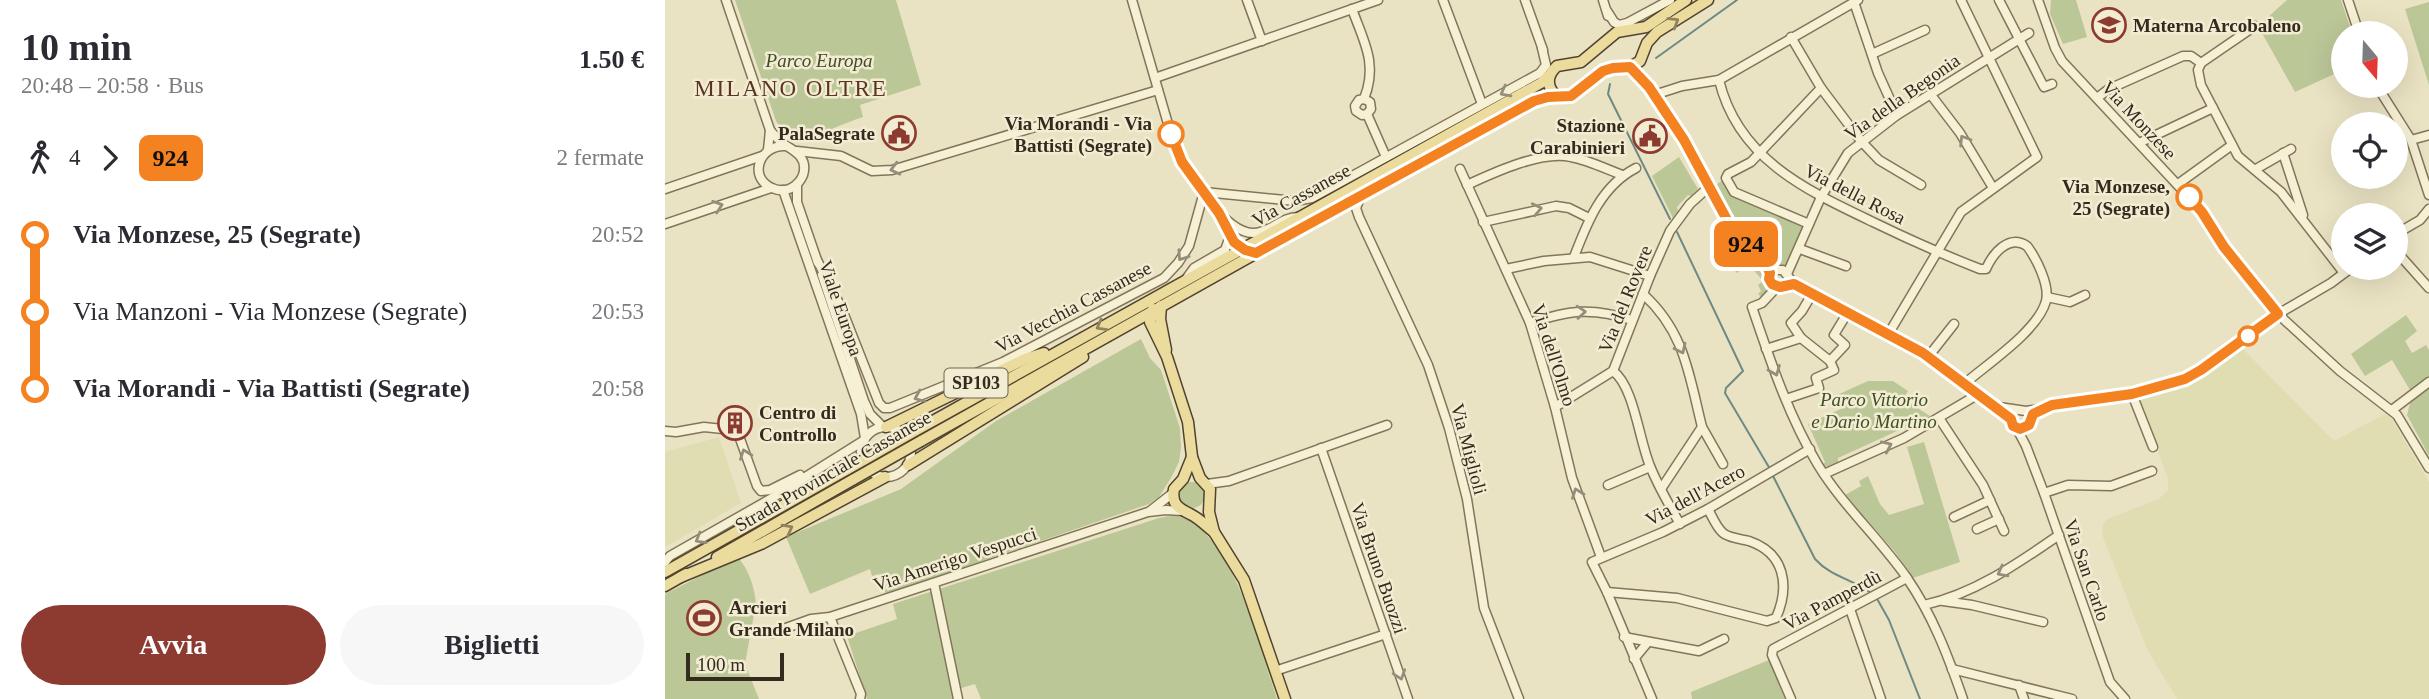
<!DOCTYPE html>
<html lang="it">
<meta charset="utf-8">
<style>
:root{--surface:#fff;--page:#f7f7f7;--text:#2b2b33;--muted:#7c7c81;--accent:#8d3a30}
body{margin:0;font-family:Georgia,serif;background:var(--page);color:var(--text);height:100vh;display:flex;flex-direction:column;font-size:26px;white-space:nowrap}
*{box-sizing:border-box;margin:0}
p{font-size:23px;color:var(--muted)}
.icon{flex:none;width:38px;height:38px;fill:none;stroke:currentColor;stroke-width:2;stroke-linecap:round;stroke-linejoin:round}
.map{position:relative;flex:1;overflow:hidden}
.drawer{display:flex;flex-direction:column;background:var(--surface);width:665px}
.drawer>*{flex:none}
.badge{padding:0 14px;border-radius:10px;font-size:24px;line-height:46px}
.needle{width:46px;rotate:161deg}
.buttons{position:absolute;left:1666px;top:21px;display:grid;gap:14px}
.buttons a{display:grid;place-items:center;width:77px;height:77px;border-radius:50%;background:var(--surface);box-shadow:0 7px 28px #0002;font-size:35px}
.scale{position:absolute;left:21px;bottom:18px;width:98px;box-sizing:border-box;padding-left:7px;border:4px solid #342b1e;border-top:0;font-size:19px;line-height:24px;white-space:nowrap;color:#342b1e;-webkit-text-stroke:5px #f2ecd2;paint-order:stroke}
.map>.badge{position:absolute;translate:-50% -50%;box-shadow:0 0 0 4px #fff}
.legs{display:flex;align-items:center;gap:10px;height:77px;padding:0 21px;font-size:23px}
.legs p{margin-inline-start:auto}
.summary{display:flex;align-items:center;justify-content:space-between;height:119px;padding:0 21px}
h1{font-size:38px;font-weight:700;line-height:52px}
.button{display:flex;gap:14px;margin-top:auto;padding:14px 21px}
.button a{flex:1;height:80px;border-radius:42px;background:var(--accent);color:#fff;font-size:28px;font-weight:700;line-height:80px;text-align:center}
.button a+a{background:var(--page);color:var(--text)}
ul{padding:0 21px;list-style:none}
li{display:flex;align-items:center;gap:24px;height:77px;font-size:26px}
li i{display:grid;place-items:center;width:10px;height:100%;margin:0 9px;background:currentColor}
li i::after{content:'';width:18px;height:18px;margin:-9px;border:5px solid;border-radius:50%;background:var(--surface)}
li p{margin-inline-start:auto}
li:first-child i{background:linear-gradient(#0000 50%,currentColor 0)}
li:last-child i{background:linear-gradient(currentColor 50%,#0000 0)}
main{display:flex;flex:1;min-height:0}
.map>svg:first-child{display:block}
</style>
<main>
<section class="drawer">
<div class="summary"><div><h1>10 min</h1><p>20:48 – 20:58 · Bus</p></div><b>1.50 €</b></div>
<div class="legs"><svg class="icon" aria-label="walk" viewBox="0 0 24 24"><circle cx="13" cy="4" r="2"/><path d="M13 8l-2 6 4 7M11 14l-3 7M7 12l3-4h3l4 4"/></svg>4<svg class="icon" aria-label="forward" viewBox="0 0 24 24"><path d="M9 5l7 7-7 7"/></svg><b class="badge" style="background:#f58220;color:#111">924</b><p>2 fermate</p></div>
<ul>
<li><i style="color:#f58220"></i><b>Via Monzese, 25 (Segrate)</b><p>20:52</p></li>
<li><i style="color:#f58220"></i><span>Via Manzoni - Via Monzese (Segrate)</span><p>20:53</p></li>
<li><i style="color:#f58220"></i><b>Via Morandi - Via Battisti (Segrate)</b><p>20:58</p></li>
</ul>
<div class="button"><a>Avvia</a><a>Biglietti</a></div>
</section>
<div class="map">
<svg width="1764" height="699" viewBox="0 0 1764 699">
<rect width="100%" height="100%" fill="#eae3c3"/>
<!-- farmland -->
<g fill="#dfddb1">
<path d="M1576,347L1669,441L1720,414L1726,418L1764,482V699H1512L1482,649L1438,537L1437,526L1442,519L1494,499L1503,490V478L1473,401L1527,382Z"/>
<path d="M54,437L76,503L0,547V452Z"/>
</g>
<!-- green -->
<g fill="#bcc798">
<path d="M70,0H231L256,85L195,105L198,117C181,122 141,142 126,138C118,136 115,127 111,121Z"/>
<path d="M1386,0H1411L1422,37L1398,44L1385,14Z"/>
<path d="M1622,0H1676L1687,33H1678V70L1630,92L1593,26Z"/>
<path d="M1764,2V85L1740,9Z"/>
<path d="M1014,157L1033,189L1026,196L1023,195L1012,207L1013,211L1008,218L987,176Z"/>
<path d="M1058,180L1063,189L1139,224L1121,266L1106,265L1069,226L1049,186Z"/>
<path d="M1057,228L1103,272L1101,279L1104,289L1096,297L1093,294L1096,291L1093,285L1098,281L1085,266L1071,273Z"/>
<path d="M1741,315L1752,331L1740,341L1747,353L1761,345L1764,350V377L1745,390L1727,360L1700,376L1686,354Z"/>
<path d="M476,339L485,358L496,370L515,428L516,448L514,462L506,478L494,497L484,504L221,594L214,574L207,576L205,569L145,594L121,537L236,489L331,421Z"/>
<path d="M1203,381H1228L1243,391L1238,399L1265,416L1173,458V465L1165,467L1157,466L1160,462L1143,424L1180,407L1174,394Z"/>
<path d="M1764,388V456L1742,415L1745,403Z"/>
<path d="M1259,442L1295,562L1248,578L1230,552L1180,495L1196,486L1194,481L1203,476L1215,504L1224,515L1259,504L1242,447Z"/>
<circle cx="527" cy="495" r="13"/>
<path d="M509,515C568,527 595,649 612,699H316L310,684L286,691L288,699H202L182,636L232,619L228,604L494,518Z"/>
<path d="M73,557C84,571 89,585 91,603L80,664L94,699H0V594Z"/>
<path d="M1104,660L1120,699H1027L1026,692Z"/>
</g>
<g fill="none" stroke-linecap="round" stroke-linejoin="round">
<!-- stream -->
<g stroke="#6d8a86" stroke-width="2">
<path d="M991,58L1072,0"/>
<path d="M945,84L943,94L1005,219"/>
<path d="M1012,232L1078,371L1061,388L1060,393L1105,469"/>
<path d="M1107,474L1150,559C1167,578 1189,579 1207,594"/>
<path d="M1211,597L1224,620L1255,699"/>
</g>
<!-- minor casing -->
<g stroke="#83755b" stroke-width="11">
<g id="minor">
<path d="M61,0L105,130L103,150"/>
<path d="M467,0L510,148C521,172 560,233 588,233C605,233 616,217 633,217"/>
<path d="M582,0L597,41"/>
<path d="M778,0L817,104"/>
<path d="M860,0L878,50"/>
<path d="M938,0L943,16"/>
<path d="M1334,0L1379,87L1387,84"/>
<path d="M1373,0L1390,48L1397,61L1534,208L1559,247L1613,314L1675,371L1732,415L1764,468"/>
<path d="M1683,0L1694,33"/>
<path d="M1189,2L1213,73L1232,115"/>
<path d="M687,9C699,42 713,64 699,99L694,100L690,106L691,111L697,115L702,114L706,109L705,102L699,99"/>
<path d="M942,11L949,22L954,25L962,23L1005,0"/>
<path d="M1126,37L1156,88L1196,141L1214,160L1256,185"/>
<path d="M1207,54L1260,30"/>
<path d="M1536,63L1533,70L1536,85L1573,156L1616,192L1679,273"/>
<path d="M1536,63L1590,26"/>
<path d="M965,67L984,87L1019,140L1067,229L1101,265L1109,270H1118L1129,284L1250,349L1346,419L1350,428H1361L1365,424V416"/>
<path d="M490,78L713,0"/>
<path d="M1054,80C1073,159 1141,190 1208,222C1243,239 1279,255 1315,269H1321C1328,253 1344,234 1362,246C1371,258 1385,285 1381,301C1373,331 1322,364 1298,385"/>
<path d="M1712,86L1746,140L1764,195"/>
<path d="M989,95L1017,86L1054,80L1193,0"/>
<path d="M1266,95L1295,133L1328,188"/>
<path d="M1432,98L1444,89L1518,56H1526L1536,63"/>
<path d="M702,114L721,157"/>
<path d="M105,130C109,135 114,141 120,145C132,152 143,159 138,175C136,180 133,184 128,187C122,191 114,191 107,188C82,177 95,144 121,146"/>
<path d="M1746,140L1764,135"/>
<path d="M1474,143L1548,108"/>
<path d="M132,151L176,156L207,171L227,170L493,90"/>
<path d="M1618,153L1638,215"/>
<path d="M795,169L865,323L890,407L907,478L936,557"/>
<path d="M1591,169L1626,149"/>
<path d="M132,184V202L153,263"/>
<path d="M1513,184L1567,145"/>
<path d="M802,185C828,173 877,150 906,157C923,160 941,169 957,175"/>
<path d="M0,189L97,156"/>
<path d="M118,190L196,414L200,438"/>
<path d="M539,192L630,201L647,198L875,73L881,65L877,48"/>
<path d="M696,196L691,208L694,217L763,365L784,428L802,499L819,608L854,699"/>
<path d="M818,222L891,206L904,208L924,218"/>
<path d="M0,224L106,188"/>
<path d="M1144,224L1069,192L1061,178L1063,174L1086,162L1156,88"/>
<path d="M1731,234L1755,220L1764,209"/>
<path d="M1135,249L1181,266"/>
<path d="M1731,251L1764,288"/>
<path d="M909,257C922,223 936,186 971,168"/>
<path d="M152,260L176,307L214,403L219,408H225L338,362L499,278L513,263L524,246L539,192"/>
<path d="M1101,265L1105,273V282C1112,291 1120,284 1129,284"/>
<path d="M841,269L879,261L925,257L985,276"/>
<path d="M1122,274L1156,197L1183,153L1232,115L1364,33"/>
<path d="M157,275L199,401L205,414L218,427"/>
<path d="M521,279L529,268L560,250L565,236"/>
<path d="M1112,287L1097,303L1087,307C1105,360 1124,417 1153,465C1178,506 1215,539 1242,578C1268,616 1283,656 1298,699"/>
<path d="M978,294C1020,332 1024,375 1037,427L996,489"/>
<path d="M1382,297L1405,302L1420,295"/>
<path d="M865,323C905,310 927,307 967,320"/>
<path d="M1224,333L1296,212L1372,157L1296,0"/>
<path d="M1136,338L1126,323L1137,311L1147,294"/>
<path d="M1101,349L1136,338L1165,361L1180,345L1169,335L1183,312"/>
<path d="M1263,357L1289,324"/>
<path d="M948,371C969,386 974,440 985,466C993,486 1004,505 1015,524"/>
<path d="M1467,394L1488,447"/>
<path d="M1121,399L1154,388L1151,378L1169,370L1165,361"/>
<path d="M890,407L948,371L985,276L1005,231L1025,204L1045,186"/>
<path d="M1334,407L1361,411L1467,394L1520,379L1536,371L1613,314L1666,283L1686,268"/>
<path d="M1727,410L1764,382"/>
<path d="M1274,418L1318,485L1339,531"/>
<circle cx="221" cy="452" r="25"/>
<path d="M1037,427L1058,464"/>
<path d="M1352,429L1361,446L1379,493L1445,682L1460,699"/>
<path d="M0,431L11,432L39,427L67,430L74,436L92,486L96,491L105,490L135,475"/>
<path d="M656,448L743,699"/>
<path d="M1159,474L1239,438L1312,395"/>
<path d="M542,484L564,481L722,425"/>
<path d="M943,485L985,467"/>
<path d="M1379,493L1403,485L1446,486L1487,471"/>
<path d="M485,511L508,493"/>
<path d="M1289,517L1325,500"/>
<path d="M1312,529L1334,519"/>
<path d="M0,562L5,556L107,498L198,441"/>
<path d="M269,583L293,699"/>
<path d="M942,592L1012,598L1102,621L1111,618C1125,586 1120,553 1084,541C1076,539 1064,538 1058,533C1051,527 1047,516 1043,509"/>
<path d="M1278,601L1307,605L1378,622"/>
<path d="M1259,605C1309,594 1352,564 1394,535"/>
<path d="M1185,609L1216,699"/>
<path d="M165,617L196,694L195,699"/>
<path d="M107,633L146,619L165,617L483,512L501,510L517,511"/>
<path d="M959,637L1034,651L1059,639"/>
<path d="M969,659L983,642"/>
<path d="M1287,669L1407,699"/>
<path d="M610,671L721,634"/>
<path d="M1354,685L1359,699"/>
<path d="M987,699L942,592L927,562L998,532L1043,509L1145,449"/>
<path d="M1126,699L1107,655L1108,649L1242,578"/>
</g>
</g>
<!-- major casing -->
<g stroke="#51432f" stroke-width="13">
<g id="major">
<path d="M893,97C881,88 881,76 892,66L916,62L952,32L981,27L1021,0"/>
<path d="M496,306L495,319L501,350"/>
<path d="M488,309L485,322L502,357L523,422L527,457L535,478L545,489L544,512L549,532L579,580L620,699"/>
<path d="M221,427L360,359L379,353"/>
<path d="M250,431L876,83L884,76"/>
<path d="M256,441L613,241L861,105L878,98L907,96L938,71L969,65L975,61L982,43L992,32L1043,0"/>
<path d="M527,457L518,479L509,489C506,504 513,508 525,514C534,518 541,526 549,532"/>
<path d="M243,465L418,357"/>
<path d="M52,557L189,479"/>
<path d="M0,572L183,469"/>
<path d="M16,577L96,544L220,477"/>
<path d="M0,586L21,574"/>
</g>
</g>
<!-- minor -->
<use href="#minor" stroke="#f6f0d5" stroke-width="8"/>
<!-- major -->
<use href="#major" stroke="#ebdb9d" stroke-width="10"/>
<!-- major-bridge casing -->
<g stroke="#51432f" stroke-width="13" stroke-linecap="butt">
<g id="major-bridge">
<path d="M183,469L250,431"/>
<path d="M189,479L256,441"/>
</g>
</g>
<!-- major-bridge -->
<use href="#major-bridge" stroke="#ebdb9d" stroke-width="10"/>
</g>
<!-- one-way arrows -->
<defs><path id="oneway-chevron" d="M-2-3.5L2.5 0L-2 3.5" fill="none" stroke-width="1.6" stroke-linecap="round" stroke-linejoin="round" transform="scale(1.75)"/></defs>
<g stroke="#90835e">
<use href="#oneway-chevron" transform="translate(1009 22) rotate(-32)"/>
<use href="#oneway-chevron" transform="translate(436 326) rotate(151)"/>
<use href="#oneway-chevron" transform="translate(123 529) rotate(-28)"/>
</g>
<g stroke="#958e7a">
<use href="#oneway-chevron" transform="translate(840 92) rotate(152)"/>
<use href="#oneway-chevron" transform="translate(1299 140) rotate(-122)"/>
<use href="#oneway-chevron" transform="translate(230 169) rotate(166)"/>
<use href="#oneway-chevron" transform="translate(53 206) rotate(-19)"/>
<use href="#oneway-chevron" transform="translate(872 209) rotate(-12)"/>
<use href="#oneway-chevron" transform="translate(517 256) rotate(124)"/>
<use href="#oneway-chevron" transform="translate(916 312) rotate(-4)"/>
<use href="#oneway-chevron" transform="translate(1016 349) rotate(64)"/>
<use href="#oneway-chevron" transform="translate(1110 371) rotate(68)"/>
<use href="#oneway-chevron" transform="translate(254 397) rotate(157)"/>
<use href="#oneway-chevron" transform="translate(1222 446) rotate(-24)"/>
<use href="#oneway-chevron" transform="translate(80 454) rotate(-110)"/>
<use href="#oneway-chevron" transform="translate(912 493) rotate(-110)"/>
<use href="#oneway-chevron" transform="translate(35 539) rotate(150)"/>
<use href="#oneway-chevron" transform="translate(1337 572) rotate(152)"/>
<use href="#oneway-chevron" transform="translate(735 675) rotate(71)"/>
</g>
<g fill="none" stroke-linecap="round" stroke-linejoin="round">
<!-- line-1 casing -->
<g stroke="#fff" stroke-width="16">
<path id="line-1" d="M506,134L517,162L554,213L569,242L580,250L591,253L869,101L883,97L906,96L938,71L948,68L965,67L984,87L1019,140L1067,229L1101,265L1105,273L1104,279L1107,284L1115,287L1129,284L1258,353L1346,419L1348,426L1355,429L1364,425L1368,414L1387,405L1467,394L1520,379L1536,370L1613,314L1559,247L1537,212L1524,197"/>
</g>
<!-- line-1 -->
<use href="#line-1" stroke="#f58220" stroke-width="10"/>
</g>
<!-- icons -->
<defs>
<g id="school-ring" transform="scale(1.75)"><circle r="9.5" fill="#f2ecd2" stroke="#8d3a30" stroke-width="1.5"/><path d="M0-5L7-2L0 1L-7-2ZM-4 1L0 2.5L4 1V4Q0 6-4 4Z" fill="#8d3a30"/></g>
<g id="civic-ring" transform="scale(1.75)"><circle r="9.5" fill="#f2ecd2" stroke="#8d3a30" stroke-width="1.5"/><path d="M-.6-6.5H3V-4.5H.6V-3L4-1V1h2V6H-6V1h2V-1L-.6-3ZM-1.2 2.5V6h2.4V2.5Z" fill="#8d3a30"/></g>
<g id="building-ring" transform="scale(1.75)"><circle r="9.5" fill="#f2ecd2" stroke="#8d3a30" stroke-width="1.5"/><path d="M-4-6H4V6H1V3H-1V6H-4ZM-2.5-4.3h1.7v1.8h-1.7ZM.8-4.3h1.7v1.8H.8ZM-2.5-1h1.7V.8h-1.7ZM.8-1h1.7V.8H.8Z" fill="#8d3a30"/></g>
<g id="stadium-ring" transform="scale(1.75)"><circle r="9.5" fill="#f2ecd2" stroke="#8d3a30" stroke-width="1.5"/><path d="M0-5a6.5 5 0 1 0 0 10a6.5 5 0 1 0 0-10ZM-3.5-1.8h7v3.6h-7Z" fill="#8d3a30"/></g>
</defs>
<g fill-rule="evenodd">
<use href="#school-ring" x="1444" y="25"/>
<use href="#civic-ring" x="234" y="133"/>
<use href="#civic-ring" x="985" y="136"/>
<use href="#building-ring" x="70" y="423"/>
<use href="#stadium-ring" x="39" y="618"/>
</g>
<!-- markers -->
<g fill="#fff" stroke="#f58220" stroke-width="3.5">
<circle cx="506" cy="134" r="12"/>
<circle cx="1524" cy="197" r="12"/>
<circle cx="1583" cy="336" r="9"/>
</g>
<g text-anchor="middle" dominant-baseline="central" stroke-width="5" stroke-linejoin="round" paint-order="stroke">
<!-- shield labels -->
<rect fill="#f2ecd2" stroke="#6d6554" stroke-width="2" x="279.5" y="368.5" width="63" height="29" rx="5"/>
<g font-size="18" font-weight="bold" fill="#342b1e">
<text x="311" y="383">SP103</text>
</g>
<!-- poi labels -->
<g font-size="19" font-weight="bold" fill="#342b1e" stroke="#f2ecd2" text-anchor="start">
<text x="1468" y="25">Materna Arcobaleno</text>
<text x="960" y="125" text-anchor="end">Stazione<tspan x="960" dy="22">Carabinieri</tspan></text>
<text x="210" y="133" text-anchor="end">PalaSegrate</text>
<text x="94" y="412">Centro di<tspan x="94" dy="22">Controllo</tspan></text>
<text x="64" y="607">Arcieri<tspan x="64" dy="22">Grande Milano</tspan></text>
</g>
<!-- park labels -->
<g font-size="19" font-style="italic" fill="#404e26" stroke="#f2ecd2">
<text x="154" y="60">Parco Europa</text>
<text x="1209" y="399">Parco Vittorio<tspan x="1209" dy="22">e Dario Martino</tspan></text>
</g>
<!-- street labels -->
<g font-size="19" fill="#342b1e" stroke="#f2ecd2">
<text transform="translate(1237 97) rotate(-35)">Via della Begonia</text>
<text transform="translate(1474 120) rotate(47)">Via Monzese</text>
<text transform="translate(1190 194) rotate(27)">Via della Rosa</text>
<text transform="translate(636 195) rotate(-29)">Via Cassanese</text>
<text transform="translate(960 299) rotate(-68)">Via del Rovere</text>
<text transform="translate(408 307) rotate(-28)">Via Vecchia Cassanese</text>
<text transform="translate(176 308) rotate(71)">Viale Europa</text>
<text transform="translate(889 355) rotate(72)">Via dell'Olmo</text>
<text transform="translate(804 449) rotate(75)">Via Miglioli</text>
<text transform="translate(168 471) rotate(-30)">Strada Provinciale Cassanese</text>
<text transform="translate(1030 495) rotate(-28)">Via dell'Acero</text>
<text transform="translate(290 559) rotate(-18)">Via Amerigo Vespucci</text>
<text transform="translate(714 568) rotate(71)">Via Bruno Buozzi</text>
<text transform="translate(1422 570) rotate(71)">Via San Carlo</text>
<text transform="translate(1167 600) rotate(-28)">Via Pamperdù</text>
</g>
<!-- stop labels -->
<g font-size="19" font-weight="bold" fill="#342b1e" stroke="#f2ecd2" text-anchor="end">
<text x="487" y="123">Via Morandi - Via<tspan x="487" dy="22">Battisti (Segrate)</tspan></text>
<text x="1505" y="186">Via Monzese,<tspan x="1505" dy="22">25 (Segrate)</tspan></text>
</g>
<!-- quarter labels -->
<g font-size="23" letter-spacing="2" fill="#5d3421" stroke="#f2ecd2">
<text x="126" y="88">MILANO OLTRE</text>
</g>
</g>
</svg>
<div class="buttons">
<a><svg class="needle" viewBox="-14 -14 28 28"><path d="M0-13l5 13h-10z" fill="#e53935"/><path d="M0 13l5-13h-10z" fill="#7c7c81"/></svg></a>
<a><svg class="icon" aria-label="locate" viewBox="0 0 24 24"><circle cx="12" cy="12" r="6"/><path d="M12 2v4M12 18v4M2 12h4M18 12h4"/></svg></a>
<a><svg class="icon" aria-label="layers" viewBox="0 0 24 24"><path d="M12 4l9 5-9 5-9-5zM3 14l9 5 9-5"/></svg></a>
</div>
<div class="scale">100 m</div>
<b class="badge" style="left:1081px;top:244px;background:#f58220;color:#111">924</b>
</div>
</main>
